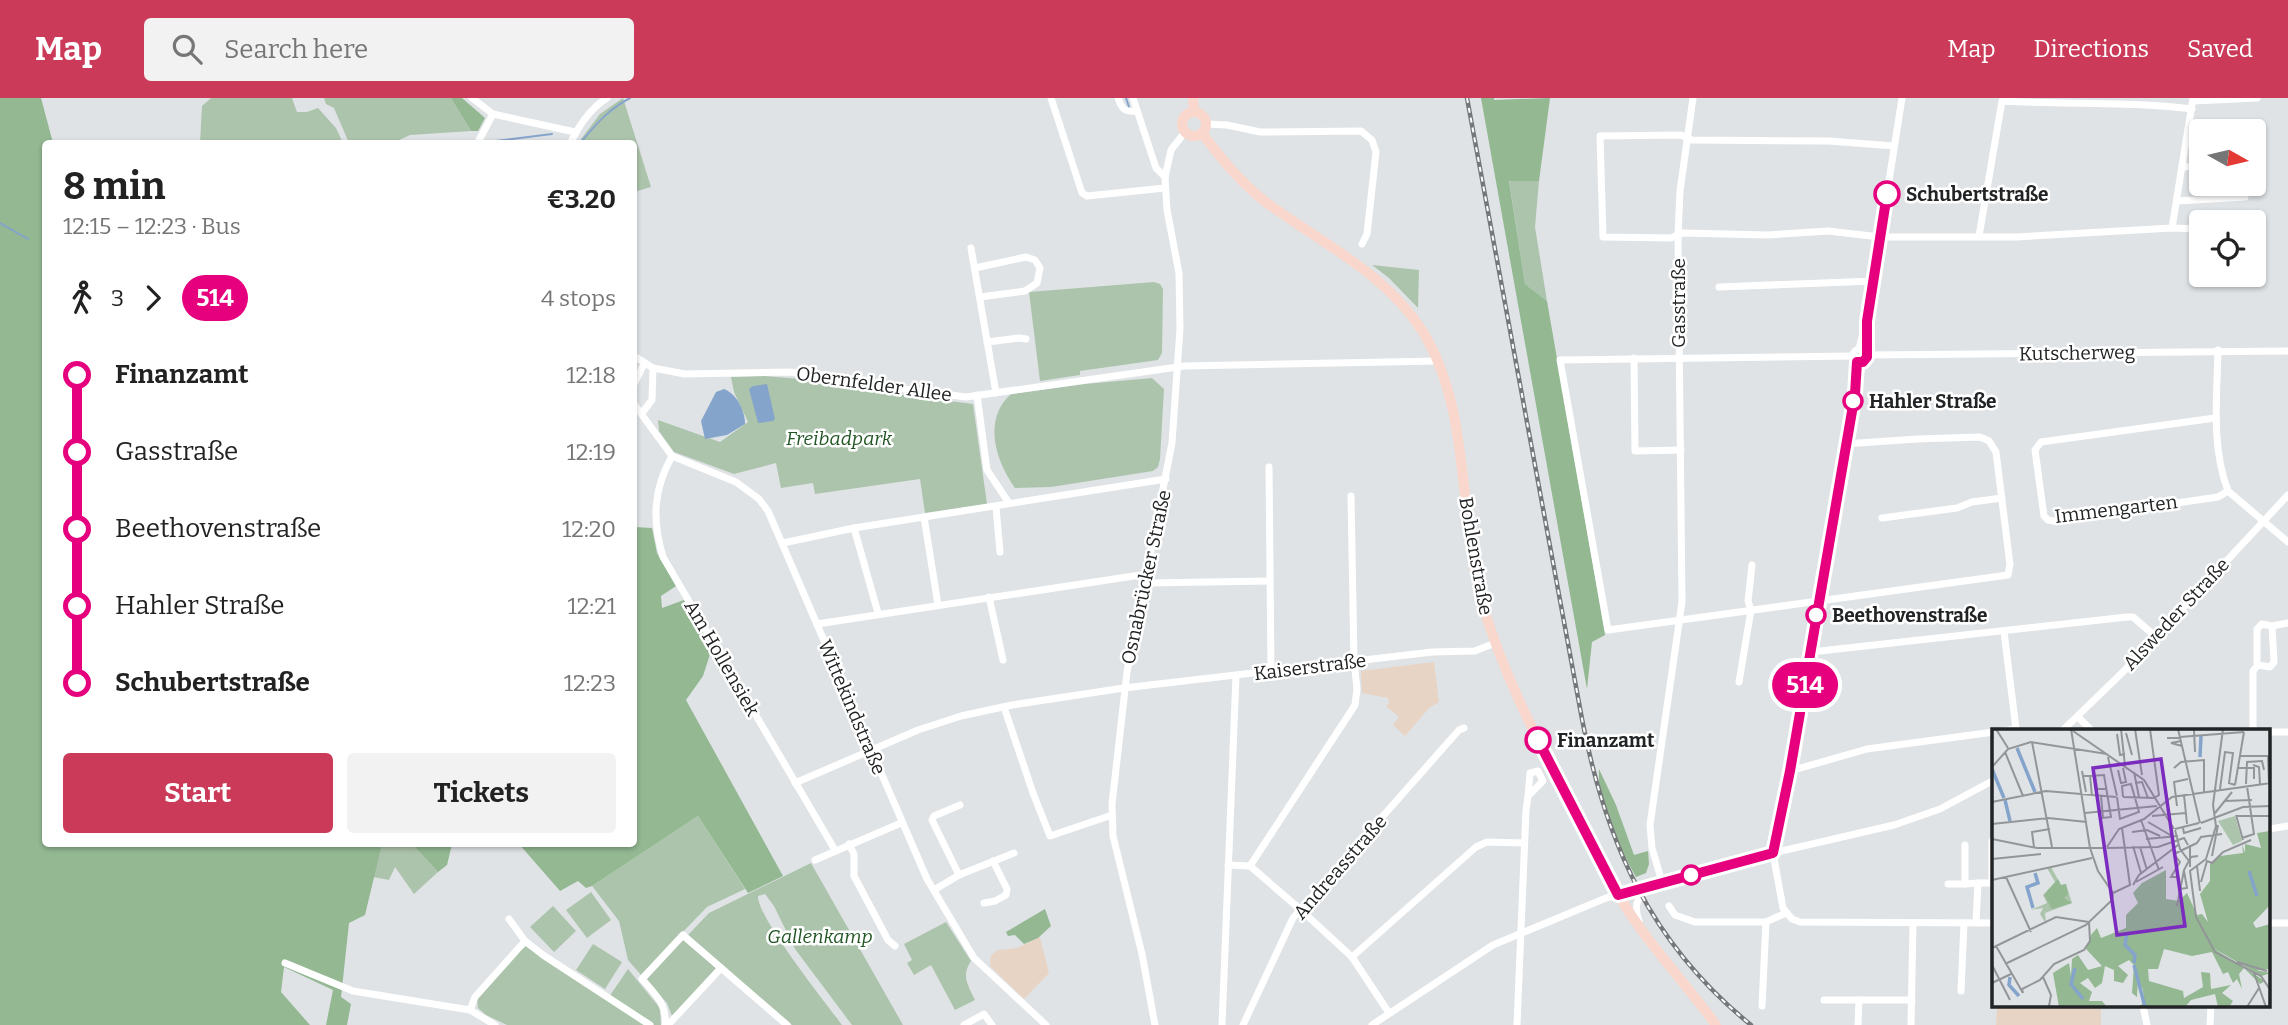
<!DOCTYPE html>
<meta charset="utf-8">
<style>
:root{--surface:#fff;--page:#f2f2f2;--text:#222;--muted:#767676;--accent:#cb3b59}
body{margin:0;font-family:Bitter,serif;background:var(--page);color:var(--text);height:100vh;display:flex;flex-direction:column;font-size:26px;white-space:nowrap}
*{box-sizing:border-box;margin:0}
p{font-size:23px;color:var(--muted)}
.icon{flex:none;width:38px;height:38px;fill:none;stroke:currentColor;stroke-width:2;stroke-linecap:round;stroke-linejoin:round}
.map{position:relative;flex:1;overflow:hidden}
.drawer{position:absolute;left:42px;top:42px;width:595px;height:707px;display:flex;flex-direction:column;background:var(--surface);border-radius:7px;box-shadow:0 2px 5px #0004}
.drawer>*{flex:none}
.badge{padding:0 14px;border-radius:23px;font-size:24px;line-height:46px}
.needle{width:46px;rotate:98deg}
.tools{position:absolute;left:2189px;top:21px;display:grid;gap:14px}
.tools a{display:grid;place-items:center;width:77px;height:77px;border-radius:7px;background:var(--surface);box-shadow:0 2px 5px #0004;font-size:35px}
.map>.badge{position:absolute;translate:-50% -50%;box-shadow:0 0 0 4px #fff}
.legs{display:flex;align-items:center;gap:10px;height:77px;padding:0 21px;font-size:23px}
.legs p{margin-inline-start:auto}
.summary{display:flex;align-items:center;justify-content:space-between;height:119px;padding:0 21px}
h1{font-size:38px;font-weight:700;line-height:52px}
.primary-button{display:flex;gap:14px;margin-top:auto;padding:14px 21px}
.primary-button a{flex:1;height:80px;border-radius:7px;background:var(--accent);color:#fff;font-size:28px;font-weight:700;line-height:80px;text-align:center}
.primary-button a+a{background:var(--page);color:var(--text)}
ul{padding:0 21px;list-style:none}
li{display:flex;align-items:center;gap:24px;height:77px;font-size:26px}
li i{display:grid;place-items:center;width:10px;height:100%;margin:0 9px;background:currentColor}
li i::after{content:'';width:18px;height:18px;margin:-9px;border:5px solid;border-radius:50%;background:var(--surface)}
li p{margin-inline-start:auto}
li:first-child i{background:linear-gradient(#0000 50%,currentColor 0)}
li:last-child i{background:linear-gradient(currentColor 50%,#0000 0)}
header{display:flex;align-items:center;gap:42px;box-sizing:border-box;height:98px;padding:0 35px;background:var(--accent);color:#fff}
header strong{font-size:33px}
nav{display:flex;gap:38px;margin-inline-start:auto;font-size:24px}
.search{width:490px;height:63px;background:var(--page);display:flex;align-items:center;gap:18px;box-sizing:border-box;padding:0 24px;border-radius:7px;color:var(--muted);font-size:26px}
.map>svg:first-child{display:block}
</style>
<header>
<strong>Map</strong>
<div class="search"><svg class="icon" aria-label="search" viewBox="0 0 24 24"><circle cx="10" cy="10" r="6"/><path d="M15 15l6 6"/></svg>Search here</div>
<nav><a>Map</a><a>Directions</a><a>Saved</a></nav>
</header>
<div class="map">
<svg width="2288" height="927" viewBox="0 0 2288 927">
<rect width="100%" height="100%" fill="#dfe3e6"/>
<!-- education -->
<g fill="#e8d4c5">
<path d="M1434,564L1439,604L1429,610L1405,638L1393,627L1399,619L1386,608L1389,605L1388,600L1362,595L1361,573Z"/>
<path d="M1040,839L1049,875L1024,901L990,868L991,857L998,852L1017,850Z"/>
<path d="M1997,908H2101V927H1996Z"/>
</g>
<!-- green -->
<g fill="#adc4ac">
<path d="M211,0H292L297,14H307L318,10L336,30L343,45H200L202,8Z"/>
<path d="M324,0H451L471,33L410,37L393,45H349L334,10L326,6Z"/>
<path d="M623,0L651,89L634,94V46L578,45L600,16Z"/>
<path d="M1509,82L1539,83L1535,129L1547,203L1525,186Z"/>
<path d="M1372,167L1419,172L1418,210L1389,180Z"/>
<path d="M1154,184L1160,186L1163,191L1162,255L1158,262L1080,273V277L1040,283L1029,194Z"/>
<path d="M764,278L826,283L841,289L973,306L987,406L925,415L920,381L815,396L813,385L781,390L776,365L734,376L674,354L659,333L658,322L720,344L748,324L734,294L731,279Z"/>
<path d="M1152,280L1164,291L1160,361L1158,369L1153,373L1051,389L1015,390C996,364 982,322 1011,296L1085,286Z"/>
<path d="M698,718L745,791L707,809L641,877L628,862L619,823L592,788Z"/>
<path d="M382,746H412L438,774L414,796L395,769L389,782L373,779Z"/>
<path d="M811,765L903,927H852L795,851L774,808L765,796L758,798C757,819 826,905 842,927H792L687,838L709,815Z"/>
<path d="M591,794L611,822L587,840L566,812Z"/>
<path d="M553,808L576,833L554,854L530,829Z"/>
<path d="M946,824L971,863C961,878 968,887 975,902L955,912L931,867L914,877L907,865L912,862L904,846Z"/>
<path d="M683,842L717,871L672,918L667,905L646,882Z"/>
<path d="M593,846L622,864L605,891L576,872Z"/>
<path d="M527,848L645,927H507L486,917L478,910L477,901L523,850Z"/>
<path d="M628,871L660,910L661,927H651L609,899Z"/>
</g>
<!-- forest -->
<g fill="#93b892">
<path d="M0,0H41L53,45L46,46V746H382L365,817L349,825L341,899L351,906L347,927H326L333,892L284,869L281,894L310,927H0Z"/>
<path d="M451,0H462L485,20L478,33H471Z"/>
<path d="M1481,0H1494V2L1550,0L1539,83H1509L1525,186L1547,203L1605,537L1592,544L1587,591Z"/>
<path d="M634,429L652,430L657,455L676,488L661,498L662,510L684,502L712,550L703,578L686,602L783,778L748,795L698,718L592,788L586,790L578,783L560,793L519,746H634Z"/>
<path d="M1599,671L1616,707L1634,757L1648,753L1649,766L1646,775L1636,779C1620,749 1596,705 1599,671Z"/>
<path d="M412,746H452L447,767L438,774Z"/>
<path d="M1045,811L1051,828L1038,840L1024,846L1015,837L1008,838L1006,834Z"/>
</g>
<!-- water -->
<g fill="#85a4cb">
<path d="M767,286L775,321L773,323L758,325L749,291L753,288Z"/>
<path d="M724,291C737,296 745,313 745,326L727,337L705,341L701,323L716,294Z"/>
</g>
<g fill="none" stroke-linecap="round" stroke-linejoin="round">
<!-- stream -->
<g stroke="#85a4cb" stroke-width="2">
<path d="M1126,0L1129,9"/>
<path d="M487,44L552,36"/>
<path d="M581,44C596,26 609,11 630,0"/>
<path d="M454,46L471,44"/>
<path d="M0,125L28,141"/>
<path d="M44,148L46,149"/>
</g>
<!-- minor -->
<g stroke="#fff" stroke-width="7">
<path d="M472,0L493,16L575,34"/>
<path d="M1051,0L1082,95L1087,98L1165,90"/>
<path d="M1118,0C1122,12 1125,14 1137,13"/>
<path d="M1133,0L1156,70L1165,79"/>
<path d="M2193,3L2257,0"/>
<path d="M1206,26L1227,27L1260,34L1361,33L1372,42L1376,54L1367,136L1362,146"/>
<path d="M2188,32L2218,33"/>
<path d="M2254,37H2255"/>
<path d="M477,46L493,16"/>
<path d="M570,46C578,29 591,10 607,0"/>
<path d="M1894,48L1829,43L1692,42L1681,37L1600,38L1603,139L1671,140L1682,135L1768,137L1828,133L1880,139H2016L2172,130L2193,0"/>
<path d="M2182,69L2202,68"/>
<path d="M2177,103L2245,99"/>
<path d="M2172,130L2202,131"/>
<path d="M1979,138L2002,3C2065,7 2129,3 2192,11"/>
<path d="M971,150L996,295"/>
<path d="M975,170L1026,159L1035,162L1040,170L1037,185L1025,193L980,199"/>
<path d="M1719,189L1873,183"/>
<path d="M987,244L1019,240L1026,241"/>
<path d="M1859,251L1865,227"/>
<circle cx="1860" cy="258" r="7"/>
<path d="M2218,252C2217,299 2211,348 2228,393L2288,444"/>
<path d="M1866,254L1867,223L1902,0"/>
<path d="M1867,257L2288,253"/>
<path d="M634,258L653,270L685,276L789,274L826,277L852,284L966,299L1185,268L1438,263"/>
<path d="M1634,260L1635,353L1681,352"/>
<path d="M1863,264L1845,346L1790,673L1773,755L1783,810L1792,821L1800,824L1994,825"/>
<path d="M634,286L644,266"/>
<path d="M1854,292L1857,264"/>
<path d="M977,297L987,372L1009,405"/>
<path d="M634,306L672,358L736,384L759,401L768,413L927,781L974,860L1046,927"/>
<path d="M642,315L652,302L653,270"/>
<path d="M2215,320L2041,344L2035,352L2044,418L2048,422L2053,423L2218,399L2228,393"/>
<path d="M1845,346L1917,341L1980,339L1989,343L1996,354L2010,467L2008,477L1608,532L1560,262L1854,258"/>
<path d="M672,358C653,392 652,422 663,459L835,752"/>
<path d="M1269,369L1271,573"/>
<path d="M996,409L1000,454"/>
<path d="M924,419L938,507"/>
<path d="M1882,420L1957,410L1972,404L2002,400"/>
<path d="M854,430L878,515"/>
<path d="M783,445L854,430L1166,381"/>
<path d="M1145,485L1270,483"/>
<path d="M989,499L1003,562"/>
<path d="M817,526L1147,476"/>
<path d="M2272,528L2274,564L2270,569L2258,567L2257,564V531L2262,526L2272,528L2288,525"/>
<path d="M1811,554L2127,519H2133L2156,539"/>
<path d="M1739,584L1751,512L1748,503L1752,467"/>
<path d="M1004,609L1033,695L1050,738L1112,717"/>
<path d="M2078,619L2092,633"/>
<path d="M2001,633L2016,631L2004,534"/>
<path d="M2062,633L2125,572L2288,397"/>
<path d="M2155,633H2200"/>
<path d="M2253,633V573L2258,567"/>
<path d="M2269,634H2288"/>
<path d="M1790,673L1867,651L1994,634"/>
<path d="M795,685L918,632L961,618L1012,607L1124,590L1432,554L1475,553L1495,545"/>
<path d="M2269,731L2288,728"/>
<path d="M849,746L854,756V778L888,842L895,848"/>
<path d="M1965,747V786L1978,785"/>
<path d="M815,762L901,725"/>
<path d="M1228,767L1250,768L1301,812L1352,859L1389,915"/>
<path d="M1250,768L1355,607L1357,591L1354,563L1351,398"/>
<path d="M959,777L932,722L934,718L960,707"/>
<path d="M1662,784L1652,750L1650,727L1682,504L1678,137L1680,93L1693,0"/>
<path d="M1948,786H1965"/>
<path d="M934,792L959,777L1014,755"/>
<path d="M984,805L995,803L1006,797L1007,791L993,763"/>
<path d="M1669,808L1675,817L1695,824H1766L1786,815"/>
<path d="M509,821L525,843L543,857L650,927"/>
<path d="M1639,823C1634,809 1636,801 1647,791"/>
<path d="M1976,825L1978,785H1992V743"/>
<path d="M2269,825H2288"/>
<path d="M1352,859L1476,749L1487,744L1524,745"/>
<path d="M285,865L353,893L470,912L495,927"/>
<path d="M1961,893L1964,825"/>
<path d="M1824,902H1912"/>
<path d="M1762,908L1766,824"/>
<path d="M2143,908L2147,927"/>
<path d="M470,912L475,899L525,843"/>
<path d="M665,927C667,906 655,896 642,881L683,837L787,927"/>
<path d="M668,927L721,870"/>
<path d="M964,927L984,916L992,927"/>
<path d="M1155,927L1142,856L1113,738L1112,706L1127,574L1172,345L1180,231L1179,175L1167,112L1165,79L1171,52L1185,34"/>
<path d="M1222,927L1236,578"/>
<path d="M1243,927L1293,820L1459,632L1464,630"/>
<path d="M1372,927L1493,847L1606,800L1773,755L1894,727L1940,711L1994,682"/>
<path d="M1517,927L1526,712L1528,698L1543,683L1538,673L1530,675L1528,698"/>
<path d="M1858,927L1859,902"/>
<path d="M1911,927L1913,825"/>
<path d="M2210,927L2211,908"/>
</g>
<!-- major -->
<g stroke="#fad7cc" stroke-width="10">
<path d="M1193,0L1194,14"/>
<circle cx="1194" cy="26" r="12"/>
<path d="M1202,35C1221,61 1242,86 1267,105C1321,145 1386,175 1423,234C1472,315 1457,415 1482,504C1501,571 1533,633 1565,695C1588,741 1610,788 1640,830C1664,863 1692,894 1716,927"/>
</g>
<!-- rail casing -->
<g stroke="#75787a" stroke-width="4.5">
<path id="rail" d="M1467,0L1582,621C1606,746 1651,846 1751,927"/>
</g>
<!-- rail -->
<use href="#rail" stroke="#fff" stroke-width="2" stroke-dasharray="5" stroke-linecap="butt"/>
</g>
<g fill="none" stroke-linecap="round" stroke-linejoin="round">
<!-- line-1 casing -->
<g stroke="#fff" stroke-width="16">
<path id="line-1" d="M1538,642L1618,797L1773,755L1790,673L1855,296L1857,264H1863L1867,259V223L1887,96"/>
</g>
<!-- line-1 -->
<use href="#line-1" stroke="#e6007e" stroke-width="10"/>
</g>
<!-- markers -->
<g fill="#fff" stroke="#e6007e" stroke-width="3.5">
<circle cx="1887" cy="96" r="12"/>
<circle cx="1853" cy="303" r="9"/>
<circle cx="1816" cy="517" r="9"/>
<circle cx="1538" cy="642" r="12"/>
<circle cx="1691" cy="777" r="9"/>
</g>
<g text-anchor="middle" dominant-baseline="central" stroke-width="5" stroke-linejoin="round" paint-order="stroke">
<!-- stop labels -->
<g font-size="19" font-weight="bold" fill="#212324" stroke="#fff" text-anchor="start">
<text x="1906" y="96">Schubertstraße</text>
<text x="1869" y="303">Hahler Straße</text>
<text x="1832" y="517">Beethovenstraße</text>
<text x="1557" y="642">Finanzamt</text>
</g>
<!-- street labels -->
<g font-size="19" fill="#212324" stroke="#fff">
<text transform="translate(1678 205) rotate(-90)">Gasstraße</text>
<text transform="translate(2077 255) rotate(-1)">Kutscherweg</text>
<text transform="translate(874 286) rotate(8)">Obernfelder Allee</text>
<text transform="translate(2116 411) rotate(-7)">Immengarten</text>
<text transform="translate(1476 458) rotate(80)">Bohlenstraße</text>
<text transform="translate(1146 479) rotate(-78)">Osnabrücker Straße</text>
<text transform="translate(2176 516) rotate(-47)">Alsweder Straße</text>
<text transform="translate(722 560) rotate(60)">Am Hollensiek</text>
<text transform="translate(1310 569) rotate(-7)">Kaiserstraße</text>
<text transform="translate(852 609) rotate(67)">Wittekindstraße</text>
<text transform="translate(1340 769) rotate(-49)">Andreasstraße</text>
</g>
<!-- park labels -->
<g font-size="19" font-style="italic" fill="#215523" stroke="#fff">
<text x="839" y="340">Freibadpark</text>
<text x="820" y="838">Gallenkamp</text>
</g>
</g>
<!-- overview -->
<g transform="translate(1992 631)">
<rect width="278" height="278" fill="#dfe3e6"/>
<path d="M243,87L250,112L241,116L226,92ZM59,138L69,156L74,155L80,174L53,184L54,195L48,185L51,179L39,181L55,174L51,166L63,153L55,139Z" fill="#adc4ac"/>
<path d="M278,102V176L261,194L264,199L278,195V240L264,241L278,244L270,247L219,218L273,252L268,255L252,239L247,245L250,260L245,250L241,254L236,243L231,245L220,223L200,227L172,220L166,240H156L157,252L191,262L192,269L211,258L209,243L218,244L219,260L239,256L230,264L241,272L237,278H226L223,265L199,271L193,278H146L152,274L151,261L146,250L145,268L140,264L142,236L137,231L126,237L136,246L131,254L122,252V241L113,237L110,254L103,259L96,249L88,254L100,263L97,272H110L115,278H67L61,244L77,234L79,247L80,230L86,226L96,241L110,237L94,220L99,206L105,199L109,209L134,199V186L146,174L141,164L150,154L174,141V170L187,172L195,164L205,186L210,185L216,193L208,165L218,152V135L228,127L251,124L250,115L253,124V115L269,119L265,104ZM66,150L69,156L74,155L76,165L72,169L80,174L60,180L52,166Z" fill="#93b892"/>
<path fill="none" stroke="#85a4cb" stroke-width="3.5" d="M25,19L43,63M208,28L209,7M0,40L12,69M13,71L18,92M257,142L265,167M41,179L35,158L46,154L43,144M135,203L133,216L143,226L142,234M142,236L153,278M83,239L79,255L91,270M18,248L17,256L27,267"/>
<path fill="none" stroke="#939698" stroke-width="2" d="M4,0L16,19M79,0L98,119M129,0L133,37M143,0L150,46M158,0L167,66L162,69M186,0L208,94M202,0L203,23M231,0L221,76L224,97L214,130L198,142L204,188L223,223L269,247L279,262M81,2L152,51L182,100M134,4L140,26M125,5L128,26L133,25M175,9L252,3M189,12L179,14L190,17M39,13L115,25M40,13L60,118M13,23L31,67M248,27H279M276,27L277,54M116,28L125,67M261,36L267,38L268,56M0,38L16,20L39,13M182,39L189,33L212,31V63M246,39H262V50M126,41L129,54L134,53L131,39M90,42L94,63M142,43L147,68M103,46L105,60H115M91,47H98L100,67M98,47L112,46L119,88L111,89L109,67M143,54L150,53L156,69M254,55L255,33L270,32L272,41M243,56L252,3M228,60L233,23L241,24L237,54L243,56M192,66L195,95M125,68L128,90L147,83L139,55L130,57L131,68M131,68L162,69M232,72L260,71M0,73L54,62L124,68M185,77L182,53L196,50M93,84L165,77M223,84L240,63M244,86L251,111M160,87L194,84M244,87H279M149,91L167,141M156,93L180,107M209,94L251,78L279,77M0,95L56,89L95,93M191,99L192,104L209,99M183,100L207,94M183,101L188,120L197,132M140,103L155,101L168,107M250,109L262,105L255,57M0,110L45,119H114M154,110L186,107M205,114L209,108L230,105M141,117L149,144M42,118L40,103L58,100M115,118L127,100L152,90L180,68L279,54M148,118L155,141M98,119L106,142L121,164M115,119L166,118L192,109L196,116M220,127L226,96M0,130L49,125M205,137L208,162M198,138V116M14,148L39,203M186,148H179L188,133L182,125L205,114M0,151L100,129M144,153L171,138M209,153L215,132L220,134L231,123L259,111M141,156L147,146L186,116M188,160L195,159L192,142M121,164L138,156L130,99M185,177L192,141L199,128L206,127M4,217L31,264M0,219L64,188L97,193M245,233L275,242M13,235L94,196L120,171L121,164M0,236L18,271M262,244L274,278M51,248L59,266L57,277M0,254L19,245M31,264L30,260L48,251L62,235L92,221L98,212L97,193M255,278L267,259"/>
<path fill="#7b2cbf" fill-opacity="0.15" stroke="#7b2cbf" stroke-width="3.5" d="M169,30L193,197L125,206L101,39Z"/>
<rect width="278" height="278" fill="none" stroke="#212324" stroke-width="3.5"/>
</g>
</svg>
<div class="tools">
<a><svg class="needle" viewBox="-14 -14 28 28"><path d="M0-13l5 13h-10z" fill="#e53935"/><path d="M0 13l5-13h-10z" fill="#767676"/></svg></a>
<a><svg class="icon" aria-label="locate" viewBox="0 0 24 24"><circle cx="12" cy="12" r="6"/><path d="M12 2v4M12 18v4M2 12h4M18 12h4"/></svg></a>
</div>
<b class="badge" style="left:1805px;top:587px;background:#e6007e;color:#fff">514</b>
<section class="drawer">
<div class="summary"><div><h1>8 min</h1><p>12:15 – 12:23 · Bus</p></div><b>€3.20</b></div>
<div class="legs"><svg class="icon" aria-label="walk" viewBox="0 0 24 24"><circle cx="13" cy="4" r="2"/><path d="M13 8l-2 6 4 7M11 14l-3 7M7 12l3-4h3l4 4"/></svg>3<svg class="icon" aria-label="forward" viewBox="0 0 24 24"><path d="M9 5l7 7-7 7"/></svg><b class="badge" style="background:#e6007e;color:#fff">514</b><p>4 stops</p></div>
<ul>
<li><i style="color:#e6007e"></i><b>Finanzamt</b><p>12:18</p></li>
<li><i style="color:#e6007e"></i><span>Gasstraße</span><p>12:19</p></li>
<li><i style="color:#e6007e"></i><span>Beethovenstraße</span><p>12:20</p></li>
<li><i style="color:#e6007e"></i><span>Hahler Straße</span><p>12:21</p></li>
<li><i style="color:#e6007e"></i><b>Schubertstraße</b><p>12:23</p></li>
</ul>
<div class="primary-button"><a>Start</a><a>Tickets</a></div>
</section>
</div>
